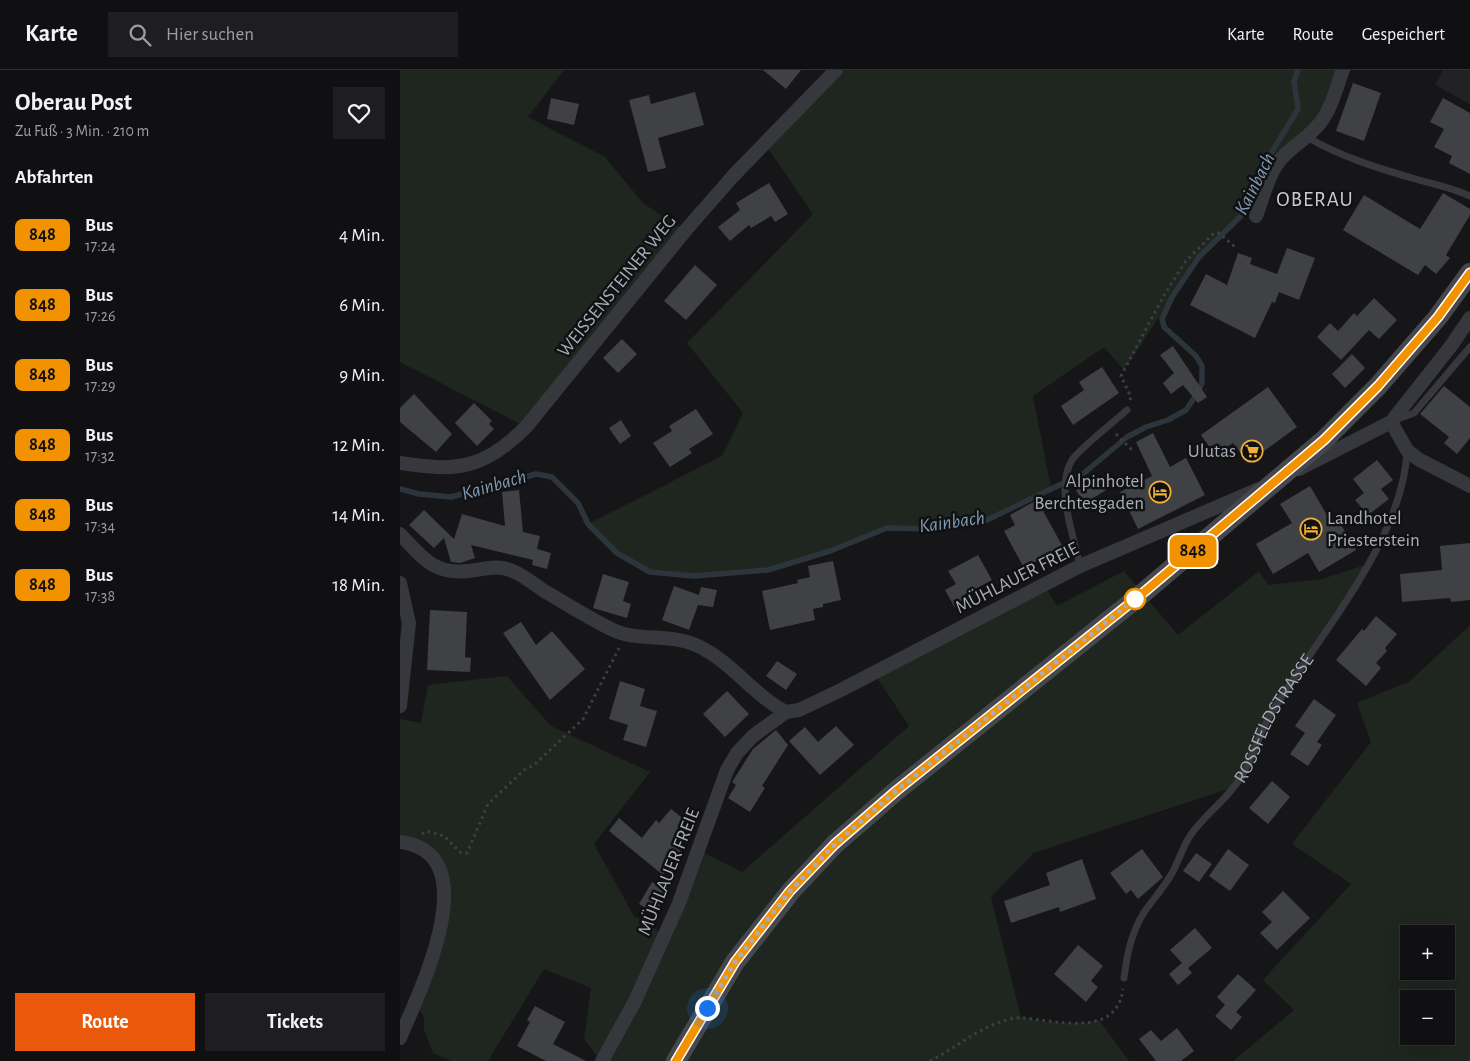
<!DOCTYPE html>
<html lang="de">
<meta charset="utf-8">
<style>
:root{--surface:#101012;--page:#1e1e20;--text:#f1f3f6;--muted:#9c9d9f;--line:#303032;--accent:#ea580c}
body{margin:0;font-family:"Alegreya Sans",sans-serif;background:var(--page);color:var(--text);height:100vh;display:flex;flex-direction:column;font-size:19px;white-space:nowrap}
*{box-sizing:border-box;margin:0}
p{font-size:16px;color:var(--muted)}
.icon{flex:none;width:28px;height:28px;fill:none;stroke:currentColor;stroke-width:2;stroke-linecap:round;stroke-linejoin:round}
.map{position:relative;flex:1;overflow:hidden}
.panel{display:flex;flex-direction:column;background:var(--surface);width:400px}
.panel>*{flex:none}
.badge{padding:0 10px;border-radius:8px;font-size:18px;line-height:32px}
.fabs{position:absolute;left:1000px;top:855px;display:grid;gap:10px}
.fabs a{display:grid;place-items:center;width:55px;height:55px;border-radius:0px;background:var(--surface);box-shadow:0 5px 20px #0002,0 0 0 1px var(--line);font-size:25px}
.you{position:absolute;width:25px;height:25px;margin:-12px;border:4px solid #fff;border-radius:50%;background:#1a73e8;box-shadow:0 0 0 8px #1a73e833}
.map>.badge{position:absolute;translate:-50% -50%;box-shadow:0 0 0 2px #fff}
h2{padding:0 15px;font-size:19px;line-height:45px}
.round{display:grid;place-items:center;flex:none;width:52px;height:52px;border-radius:0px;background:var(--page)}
.headline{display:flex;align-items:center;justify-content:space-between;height:85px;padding:0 15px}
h1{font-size:24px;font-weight:700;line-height:38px}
.primary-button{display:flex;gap:10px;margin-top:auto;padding:10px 15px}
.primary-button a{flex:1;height:58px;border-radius:0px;background:var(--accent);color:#fff;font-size:20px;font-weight:700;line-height:58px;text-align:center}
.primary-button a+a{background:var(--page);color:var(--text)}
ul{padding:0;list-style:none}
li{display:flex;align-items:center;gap:15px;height:70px;padding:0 15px}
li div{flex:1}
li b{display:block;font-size:19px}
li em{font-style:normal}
li .badge{min-width:55px;font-weight:700;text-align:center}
header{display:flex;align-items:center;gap:30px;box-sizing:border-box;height:70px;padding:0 25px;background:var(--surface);border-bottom:1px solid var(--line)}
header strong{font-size:24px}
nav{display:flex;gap:28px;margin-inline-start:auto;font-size:18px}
.search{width:350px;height:45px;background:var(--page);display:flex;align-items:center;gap:12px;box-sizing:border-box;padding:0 18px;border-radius:0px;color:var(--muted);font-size:19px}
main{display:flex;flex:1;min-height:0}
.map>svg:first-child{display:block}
</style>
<header>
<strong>Karte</strong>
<div class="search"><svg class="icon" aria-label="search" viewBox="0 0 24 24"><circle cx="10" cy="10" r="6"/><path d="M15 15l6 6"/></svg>Hier suchen</div>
<nav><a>Karte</a><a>Route</a><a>Gespeichert</a></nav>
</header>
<main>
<section class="panel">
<div class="headline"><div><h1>Oberau Post</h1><p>Zu Fuß · 3 Min. · 210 m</p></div><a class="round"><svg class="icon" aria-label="heart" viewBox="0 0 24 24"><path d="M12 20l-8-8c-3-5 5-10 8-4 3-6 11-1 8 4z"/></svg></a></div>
<h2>Abfahrten</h2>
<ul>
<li><span class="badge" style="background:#f39200;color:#111">848</span><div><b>Bus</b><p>17:24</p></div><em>4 Min.</em></li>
<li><span class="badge" style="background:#f39200;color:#111">848</span><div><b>Bus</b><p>17:26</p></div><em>6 Min.</em></li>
<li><span class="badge" style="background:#f39200;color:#111">848</span><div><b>Bus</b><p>17:29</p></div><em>9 Min.</em></li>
<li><span class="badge" style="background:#f39200;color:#111">848</span><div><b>Bus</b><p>17:32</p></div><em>12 Min.</em></li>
<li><span class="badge" style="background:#f39200;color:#111">848</span><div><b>Bus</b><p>17:34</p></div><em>14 Min.</em></li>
<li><span class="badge" style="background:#f39200;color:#111">848</span><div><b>Bus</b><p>17:38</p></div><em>18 Min.</em></li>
</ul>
<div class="primary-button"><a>Route</a><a>Tickets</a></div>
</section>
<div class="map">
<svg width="1070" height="991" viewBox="0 0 1070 991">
<rect width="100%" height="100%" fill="#161618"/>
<!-- built -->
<path fill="#222225" d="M1043,0H1070V34L1035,15Z"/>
<!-- green -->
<g fill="#1e261f" fill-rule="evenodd">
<path d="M0,0H164L128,47L205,87L243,133L285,161L126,357L0,292Z"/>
<path d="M435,0H943L928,39L873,100L852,128L842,145L799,187L724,300L704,277L633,326L651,418L585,451L534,459L487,458L430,481L368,500L294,506L250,502L217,483L188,454L322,386L343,343L287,273L413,144L365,74Z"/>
<path d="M968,494L888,617L834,717L634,783L591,827L621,947C647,952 673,956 699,950L729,991H201L184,969L191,918L144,899L88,991H51L33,983L24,960V947L14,934L42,848L33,788L0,772V649L21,653L28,615L107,606L151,656L250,702L194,774L234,846L265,865L299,780L342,802L509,656L474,603L644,515L657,536L724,501L778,565L859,501L868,515L922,509Z"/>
<path d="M1070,555V991H833L894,940L863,910L951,814L892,774L971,672L957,633L1010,611ZM1009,864H1046V901H1009ZM1009,929H1046V966H1009Z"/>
</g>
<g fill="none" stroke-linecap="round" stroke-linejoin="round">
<!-- stream -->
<path stroke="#2c353c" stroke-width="5.5" d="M0,419L19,424L51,427L136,404L152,407L178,433L188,454L217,483L250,502L294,506L368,500L430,481L487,458L534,459L585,451L684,403L727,367L746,357L768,350L786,340L797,324L802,313V296L796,286L764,257L762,249L772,227L799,187L842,145L852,128L859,103L898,39L894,11L898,0"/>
</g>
<!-- building -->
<g fill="#404145">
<path d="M363,0H401L386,19Z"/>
<path d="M953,13L981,23L964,71L936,61Z"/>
<path d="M295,22L304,55L258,68L266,98L248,102L229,30L249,25L251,34Z"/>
<path d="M151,28L179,34L174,55L147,49Z"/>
<path d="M1043,28L1070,43V104L1049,93L1052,86L1034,77L1044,59L1030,52Z"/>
<path d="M369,113L388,144L375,152L371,146L351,158L349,155L330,171L318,157L340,140L336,133Z"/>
<path d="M1043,123L1070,139V145L1046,185L1050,188L1036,204L1025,195L1018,205L943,160L964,125L1020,159Z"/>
<path d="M887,178L915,188L899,230L879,222L875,233L872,232L855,268L790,235L806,204L827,215L838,183L852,188L850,194L877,204Z"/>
<path d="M295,195L317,215L286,250L264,231Z"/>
<path d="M974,228L997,250L979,269L969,260L941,290L917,267L930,253L938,261L954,243L957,246Z"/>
<path d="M222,269L237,284L218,303L203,288Z"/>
<path d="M773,276L807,327L798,333L783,315L771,324L763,313L774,303L760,285Z"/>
<path d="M952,284L965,298L945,318L932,304Z"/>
<path d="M702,297L719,323L673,355L661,336L684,320L679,312Z"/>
<path d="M1044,316L1070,337V368L1057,384L1044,373L1049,367L1020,344Z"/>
<path d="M868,317L897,357L848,393L833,373L815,385L801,365Z"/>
<path d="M14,324L52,364L36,382L0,352V338Z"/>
<path d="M74,333L92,351L89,354L94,359L77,376L55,353Z"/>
<path d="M296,339L313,364L289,379L292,383L270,397L253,373L272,361L269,356Z"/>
<path d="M221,350L231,366L220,374L209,358Z"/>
<path d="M753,363L770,397L786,388L805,425L738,459L720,422L752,406L736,372Z"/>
<path d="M977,390L993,410L981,419L989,429L968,445L955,430L964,423L953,409Z"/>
<path d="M698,407L706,420L684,434L676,420Z"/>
<path d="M910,416L931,452L937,448L956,480L919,502L908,483L873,504L856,474L892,453L880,434Z"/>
<path d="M119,420L123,462L140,466L137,479L151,483L147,499L132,495L133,490L71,475L75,488L60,493L51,492L44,468L34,478L9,455L24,440L54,469L62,444L105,456L102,422Z"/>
<path d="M637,430L663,477L624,498L604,461L615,455L610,445Z"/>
<path d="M1070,473V530L1051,532L1050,528L1002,532L1000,504L1042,500L1040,476Z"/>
<path d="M578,485L592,510L564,525L567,531L555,538L545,520L556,514L548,501Z"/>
<path d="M433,491L441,530L423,534V537L413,539L415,550L370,560L362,521L398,513L397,510L410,507L408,496Z"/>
<path d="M203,504L229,512L223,531L231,534L227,548L193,538Z"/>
<path d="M274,516L299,525L301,517L317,520L313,537L298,535L289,560L262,550Z"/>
<path d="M30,540L67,542L65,587L71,588L70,602L27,600Z"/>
<path d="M976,546L997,564L985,578L987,581L976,593L981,598L966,616L936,590L962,559L964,561Z"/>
<path d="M121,552L136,575L152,561L185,599L150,630L103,563Z"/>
<path d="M377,591L397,604L386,620L366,606Z"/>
<path d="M220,611L245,619L240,636L257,641L246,677L223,670L228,655L209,649Z"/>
<path d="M327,621L349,644L325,667L303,644Z"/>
<path d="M914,629L936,645L917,672L922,675L908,696L890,684L905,663L895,656Z"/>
<path d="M436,656L454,675L420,705L389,671L405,657L418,672Z"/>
<path d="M376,660L388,675L362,716L365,718L350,742L328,728L336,715L332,712L353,679Z"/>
<path d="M872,711L890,727L868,754L849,738Z"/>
<path d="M271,739L289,753L271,774L282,782L263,805L209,761L219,748L242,768L256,750L259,753Z"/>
<path d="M742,779L763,807L738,829L731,820L726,824L710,803Z"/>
<path d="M828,779L849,795L830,821L809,806Z"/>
<path d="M796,783L812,794L799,812L783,801Z"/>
<path d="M682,789L696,829L660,842L659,837L611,853L604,831L650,815L646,803Z"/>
<path d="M252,812L268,821L255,843L239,834Z"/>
<path d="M883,821L910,848L877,880L860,863L872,852L862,842Z"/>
<path d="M795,858L812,878L788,898L792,903L778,915L769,904L782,893L770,880Z"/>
<path d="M678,875L703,896L691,911L698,917L686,932L654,904Z"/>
<path d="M838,904L856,920L836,942L842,947L831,960L815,946L825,935L817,927Z"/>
<path d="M135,936L165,952L153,974L186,991H146L117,976L130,952L127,950Z"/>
<path d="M777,958L794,981L781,991H756L739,969L751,960L761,971Z"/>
</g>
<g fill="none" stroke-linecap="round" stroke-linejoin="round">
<!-- path -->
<g stroke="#3d3f44" stroke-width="3" stroke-dasharray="2.5 4" stroke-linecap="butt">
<path d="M793,317L806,320"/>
<path d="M730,330L731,327L721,306L763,227L785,192L814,163H819L835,177"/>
<path d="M716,364L733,381"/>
<path d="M22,764L27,761L44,766L61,783H67L88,734L124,700L134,695L183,649L219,578"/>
<path d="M530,991C554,979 574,961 600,952C606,950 616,947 622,948C655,950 717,969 723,919"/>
</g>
<!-- service -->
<g stroke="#37383d" stroke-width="7">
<path d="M907,67C941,87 980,99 1019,110C1037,115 1053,118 1070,126"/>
<path d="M995,350L1014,343L1070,277"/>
<path d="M680,496C674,467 655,417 672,390C680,378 715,351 727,340"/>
<path id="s1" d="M724,908C727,885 731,864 743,844C752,830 764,818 772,803C779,791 782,778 790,766C802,748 820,735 833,718C851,697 856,670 869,647C915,570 1003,472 1007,381"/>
</g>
<!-- minor -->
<g stroke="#37383d" stroke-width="14">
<path d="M856,146C862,131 866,113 874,99C885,79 906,71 920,53C932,38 936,18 943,0"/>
<path d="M991,352L1007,380L1018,389L1070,416"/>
<path d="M0,393C57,402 84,399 126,357L285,161L333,106L436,0"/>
<path d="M899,399L991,352L1051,276L1070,248"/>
<path d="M0,464C22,487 33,505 69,501C80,500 92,496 103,498C119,501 133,514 146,522C168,535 190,549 213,560C239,572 271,563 298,576C332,592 353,625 386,642"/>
<path d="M0,513L9,553L0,636"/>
<path d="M0,772C89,783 19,922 0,968"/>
<path d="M202,991L235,931L279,833L327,700L337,683L353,666L386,642L399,640L439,621L680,496L859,419"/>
</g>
<!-- secondary -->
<path stroke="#45474d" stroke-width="20" d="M276,991L335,892L391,821L435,774L496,721L743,523L924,370L978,316L1038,247L1070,203"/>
</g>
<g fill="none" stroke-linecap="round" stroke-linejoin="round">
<!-- line casing -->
<g stroke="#fff" stroke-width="11">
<path id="line" d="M276,991L335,892L390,821L435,774L496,721L743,523L924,370L978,316L1038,247L1070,203"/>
</g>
<!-- line -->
<use href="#line" stroke="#f39200" stroke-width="8"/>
<!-- walk -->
<path stroke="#a8adb8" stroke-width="5" stroke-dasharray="0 9" d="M307,938L335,892L390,821L435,774L496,721L735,529"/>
</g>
<!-- icons -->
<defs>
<g id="supermarket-ring" transform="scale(1.125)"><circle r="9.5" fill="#111113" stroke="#f2b134" stroke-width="1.5"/><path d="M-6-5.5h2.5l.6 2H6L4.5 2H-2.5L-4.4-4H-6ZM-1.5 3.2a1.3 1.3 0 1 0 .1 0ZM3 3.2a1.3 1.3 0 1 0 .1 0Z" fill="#f2b134"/></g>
<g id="hotel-ring" transform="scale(1.125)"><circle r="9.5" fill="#111113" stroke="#f2b134" stroke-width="1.5"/><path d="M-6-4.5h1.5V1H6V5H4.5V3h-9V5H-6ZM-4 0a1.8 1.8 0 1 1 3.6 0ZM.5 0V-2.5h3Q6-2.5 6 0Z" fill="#f2b134"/></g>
</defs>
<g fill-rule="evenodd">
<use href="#supermarket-ring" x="852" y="381"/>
<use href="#hotel-ring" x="760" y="422"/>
<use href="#hotel-ring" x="911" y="459"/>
</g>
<!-- markers -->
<circle fill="#fff" stroke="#f39200" stroke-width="2.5" cx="735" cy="529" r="10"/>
<g text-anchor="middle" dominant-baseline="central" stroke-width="5" stroke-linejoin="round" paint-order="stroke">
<!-- street labels -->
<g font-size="19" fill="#a8adb8" stroke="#111113">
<text transform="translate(217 216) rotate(-51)">WEISSENSTEINER WEG</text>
<text transform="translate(617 508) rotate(-27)">MÜHLAUER FREIE</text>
<text stroke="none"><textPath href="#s1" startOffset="304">ROSSFELDSTRASSE</textPath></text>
<text transform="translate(269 802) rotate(-68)">MÜHLAUER FREIE</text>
</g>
<!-- poi labels -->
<g font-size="19" fill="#a8adb8" stroke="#111113" text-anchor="end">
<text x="836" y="381">Ulutas</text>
<text x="744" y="411">Alpinhotel<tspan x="744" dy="22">Berchtesgaden</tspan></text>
<text x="927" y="448" text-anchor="start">Landhotel<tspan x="927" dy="22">Priesterstein</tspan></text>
</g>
<!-- water labels -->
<g font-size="20" font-style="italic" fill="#7f9bb3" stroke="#111113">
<text transform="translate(855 114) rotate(-63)">Kainbach</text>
<text transform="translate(94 415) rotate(-16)">Kainbach</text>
<text transform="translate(552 452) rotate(-8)">Kainbach</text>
</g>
<!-- quarter labels -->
<g font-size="21" letter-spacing="1" fill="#c9ccd4" stroke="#111113">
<text x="915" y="129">OBERAU</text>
</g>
</g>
</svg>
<div class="fabs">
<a>+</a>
<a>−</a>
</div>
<div class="you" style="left:307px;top:938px"></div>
<b class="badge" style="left:793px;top:481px;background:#f39200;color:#111">848</b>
</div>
</main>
